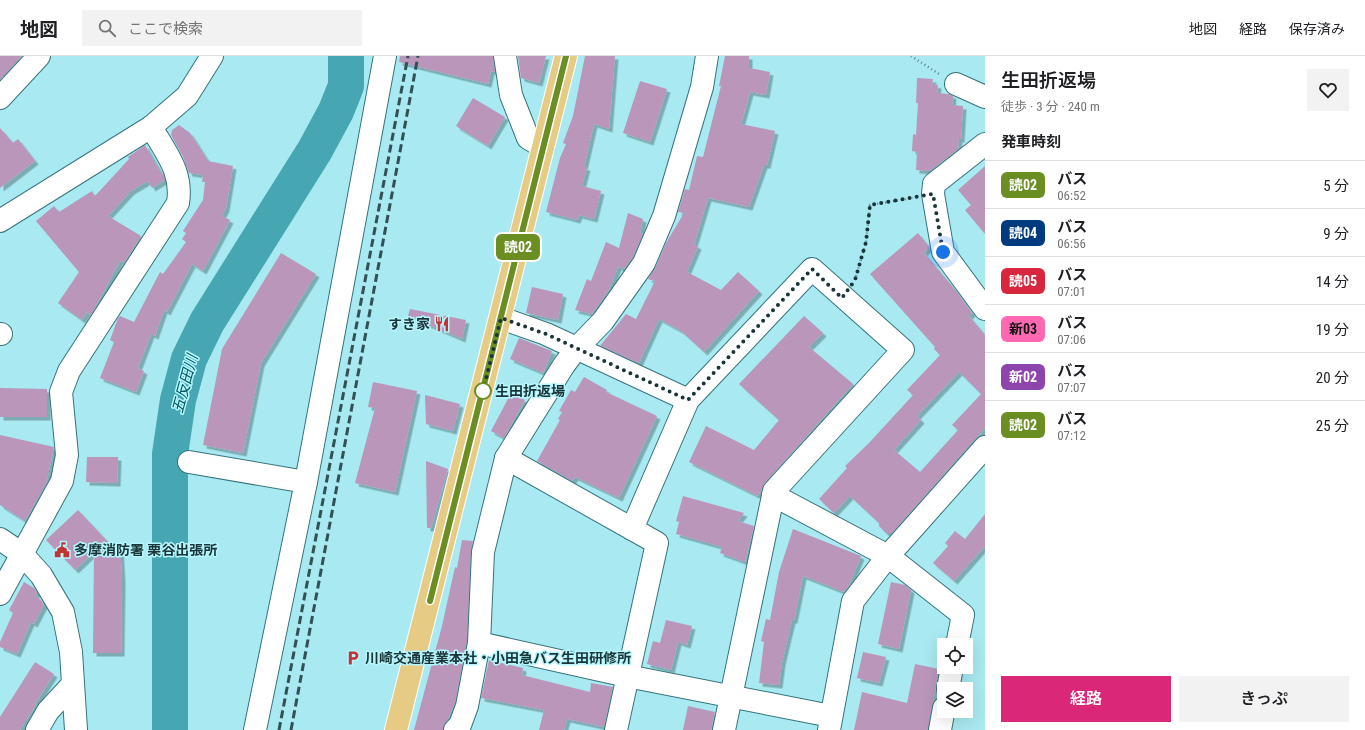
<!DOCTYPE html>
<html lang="ja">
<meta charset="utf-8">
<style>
:root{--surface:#fff;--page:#f2f2f2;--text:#202124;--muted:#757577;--line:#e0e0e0;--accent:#db2777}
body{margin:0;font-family:"Roboto Condensed","Noto Sans JP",sans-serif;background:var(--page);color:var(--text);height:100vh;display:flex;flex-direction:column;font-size:15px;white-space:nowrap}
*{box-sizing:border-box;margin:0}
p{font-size:13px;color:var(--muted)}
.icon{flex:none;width:22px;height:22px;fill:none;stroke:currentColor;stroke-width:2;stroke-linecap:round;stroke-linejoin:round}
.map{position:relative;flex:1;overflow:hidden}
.sheet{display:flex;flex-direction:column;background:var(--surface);width:380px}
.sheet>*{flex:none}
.badge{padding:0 8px;border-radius:6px;font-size:14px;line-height:26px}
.controls{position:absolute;left:937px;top:582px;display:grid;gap:8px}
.controls a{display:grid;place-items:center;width:36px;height:36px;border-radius:0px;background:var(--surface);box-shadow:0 4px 16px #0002;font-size:20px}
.you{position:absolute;width:20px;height:20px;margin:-10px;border:3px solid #fff;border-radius:50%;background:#1a73e8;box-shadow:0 0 0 6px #1a73e833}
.map>.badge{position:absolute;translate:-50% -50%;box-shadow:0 0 0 2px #fff}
h2{padding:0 16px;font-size:15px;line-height:36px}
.round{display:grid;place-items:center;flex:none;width:42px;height:42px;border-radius:0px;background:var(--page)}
.headline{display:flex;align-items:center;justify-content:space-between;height:68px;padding:0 16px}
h1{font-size:19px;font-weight:600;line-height:30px}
.action{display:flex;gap:8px;margin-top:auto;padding:8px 16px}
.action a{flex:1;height:46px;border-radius:0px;background:var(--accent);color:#fff;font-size:16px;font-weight:600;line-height:46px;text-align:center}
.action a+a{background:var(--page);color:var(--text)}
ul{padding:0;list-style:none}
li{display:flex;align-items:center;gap:12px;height:48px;padding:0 16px;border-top:1px solid var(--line)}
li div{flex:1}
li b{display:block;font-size:15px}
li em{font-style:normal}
li .badge{min-width:44px;font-weight:700;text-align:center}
header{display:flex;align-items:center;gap:24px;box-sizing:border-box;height:56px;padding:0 20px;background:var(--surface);border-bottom:1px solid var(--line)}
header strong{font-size:19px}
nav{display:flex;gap:22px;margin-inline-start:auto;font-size:14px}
.search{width:280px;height:36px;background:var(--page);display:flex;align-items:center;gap:10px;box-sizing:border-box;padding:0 14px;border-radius:0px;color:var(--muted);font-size:15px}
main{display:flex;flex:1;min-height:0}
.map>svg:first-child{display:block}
</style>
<header>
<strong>地図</strong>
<div class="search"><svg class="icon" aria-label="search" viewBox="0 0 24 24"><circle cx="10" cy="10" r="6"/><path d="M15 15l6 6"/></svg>ここで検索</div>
<nav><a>地図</a><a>経路</a><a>保存済み</a></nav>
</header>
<main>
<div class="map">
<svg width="985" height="674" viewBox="0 0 985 674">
<defs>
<filter id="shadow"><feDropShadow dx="3.5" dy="3.5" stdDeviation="0" flood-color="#0004"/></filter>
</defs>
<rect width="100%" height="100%" fill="#a9e9f1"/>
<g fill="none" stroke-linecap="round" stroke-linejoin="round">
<!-- river -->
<path stroke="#46a7b2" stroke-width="36" d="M170,674V398L178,344L189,303L207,266L315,94L336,55L346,30V0"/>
</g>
<!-- building -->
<g fill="#b996ba" fill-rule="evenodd" filter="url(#shadow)">
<path d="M0,0H22L0,24Z"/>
<path d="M400,0H493L495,16L491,15L488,28L399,6Z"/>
<path d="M518,0H546L539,27L521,22Z"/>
<path d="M585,0H615L609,73L594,68L584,111H587L582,130L601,135L594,163L579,159L577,164L546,156L560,102L566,88L563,87L573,60Z"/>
<path d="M725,0H749V12L770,16L766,39L750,36L741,68L775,75L767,109H764L749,151L708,142L694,188L698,190L687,216L721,234L738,216L759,235L704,296L681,275L659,263L639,307L634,305L600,290L626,258L636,263L655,225L648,223L655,212L666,187L684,157L678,156L685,133L689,134L697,100L703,101L721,30H719Z"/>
<path d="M917,22L933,23L932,28L938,29L937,37L949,38L953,40L952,49L963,50L961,83H959L958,93L930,115L916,114L917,96L912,95L913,78L916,79L918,47H916Z"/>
<path d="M640,25L667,33L650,86L623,77Z"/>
<path d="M473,42L505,61L488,90L456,70Z"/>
<path d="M179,69L190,77L208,105L233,110L226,152L222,160L230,164L203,215L192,208L167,256L164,254L155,280L151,278L138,312L144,315L136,336L100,322L114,286L110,284L118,262L120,260L134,266L160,216L163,218L186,186L182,183L186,177L183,175L203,144L205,126H202L203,119L189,117L183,101L171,79L172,74Z"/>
<path d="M0,72L13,87L18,83L35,105L0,132Z"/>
<path d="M145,89L162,119L163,117L165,124L152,132L148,125L131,135L108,160L141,180L124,207L120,205L91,259L87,256L82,264L58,247L79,216L36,165L54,150L59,156L92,135L95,140L129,103L128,101Z"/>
<path d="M985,110V178L965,154L971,149L958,134Z"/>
<path d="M628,157L643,163L640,177L643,178L633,201L624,213L618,211L608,236L592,258L575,254L587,223L591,225L606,186L619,192Z"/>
<path d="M918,177L929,191L924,197L956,235L972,257L969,260L985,279V372L892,477H886L879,470V467L850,440L834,457L819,443L847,412L845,410L869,387L913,339L907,334L940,299L934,293L935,291L870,218ZM959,316L981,338L952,369L958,374L920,416L894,394L921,364L917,360Z"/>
<path d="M281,197L316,218L261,307L243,397L203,389L222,293Z"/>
<path d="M532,231L563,238L558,264L526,257Z"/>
<path d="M410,253L466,264L462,283L408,260Z"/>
<path d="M804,260L823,277L809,291L853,328L765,427L758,440L689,406L706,370L754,394L779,364L739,328Z"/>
<path d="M519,282L552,295L543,317L510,303Z"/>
<path d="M584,321L607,334L606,336L657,360L619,442L575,421L572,425L537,405L560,364L558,363L562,356L559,355L571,334L575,336Z"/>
<path d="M373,326L417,335L395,436L355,427L375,352L368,351Z"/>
<path d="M0,332L47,333V361H0Z"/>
<path d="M511,337L525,344L504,382L491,375Z"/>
<path d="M425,339L460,348L453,375L426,368Z"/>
<path d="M0,379L54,391L46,428L25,465L0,449Z"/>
<path d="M87,401H118L117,427L86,426Z"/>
<path d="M426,405L448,413L431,472H427Z"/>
<path d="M683,440L744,457L738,465L754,470L745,506L720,497L722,491L676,478L679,466L676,465Z"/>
<path d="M78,454L110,488H120L122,524L121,597H93L94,496L75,514L46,484Z"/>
<path d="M985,458V490L954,525L933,507L948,490L945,487L955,475L965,483Z"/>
<path d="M793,473L861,500L849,529L844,536L803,520L794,564H792L782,606L779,629L759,627L764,586L761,585L766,563L770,564L779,516Z"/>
<path d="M462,484L473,485L471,495L467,586L455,647L443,674H414L442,570L455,511L457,512Z"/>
<path d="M24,526L34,532L37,537L35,540L41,544L44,549L34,568L31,566L17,598L0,591V586L13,557L9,554Z"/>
<path d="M891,526L905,529L911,534L899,593L878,588Z"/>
<path d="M666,564L692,570L687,589L678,586L671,614L647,608L653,585L660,587Z"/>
<path d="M863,596L886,601L879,627L857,622Z"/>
<path d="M489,604L523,612L522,619L590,636L591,627L613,631L604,671L567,663L564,674H539L544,654L481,642Z"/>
<path d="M35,606L54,618L35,648L36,649L20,674H0V661Z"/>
<path d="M915,608L939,613L928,674H854L862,636L907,647Z"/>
<path d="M688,650L715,656L711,674H683Z"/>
</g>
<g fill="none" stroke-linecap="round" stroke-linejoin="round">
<!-- minor casing -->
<g stroke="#36747c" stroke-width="24">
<g id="minor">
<path d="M505,0L511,39L528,82L543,91"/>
<path d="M956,28L985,41"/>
<path d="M0,42L39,0"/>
<path d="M985,88L934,128L933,138L943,196L985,253"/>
<path d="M0,165L151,71L187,40L212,0"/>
<path d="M501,262L546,278L688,344"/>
<path d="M0,278H1"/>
<path d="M506,402L657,487L616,674"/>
<path d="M189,406L306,426"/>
<path d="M773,439L888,500L963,559L957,589"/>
<path d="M632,473L688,344L812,213L903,294L774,435L724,674"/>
<path d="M0,483L22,498L41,519L63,556L71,596L76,674"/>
<path d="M0,538L62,425L67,399L61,336L69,315L178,147C183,116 166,97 151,71"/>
<path d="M479,587L627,620L831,660"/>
<path d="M948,633L952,611"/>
<path d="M37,674L48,655L73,628"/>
<path d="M255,674L306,426L385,0"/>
<path d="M455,674L460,669L467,650L479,587L483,496L506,402L564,309L576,293L603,265L644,207L664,160L702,31L707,0"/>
<path d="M829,674L853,545L888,500L985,391"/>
<path d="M940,674L944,652"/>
</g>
</g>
<!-- major casing -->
<g stroke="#fff" stroke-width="24">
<path id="major" d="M396,674L566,0"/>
</g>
<!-- path -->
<g stroke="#5c888d" stroke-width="2.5" stroke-dasharray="1 3" stroke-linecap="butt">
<path d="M911,0L939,18"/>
<path d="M855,224L866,186L870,149L913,142"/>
</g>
<!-- minor -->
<use href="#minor" stroke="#fff" stroke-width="22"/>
<!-- major -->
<use href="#major" stroke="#e6cb85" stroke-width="22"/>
<!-- rail -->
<g stroke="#315154" stroke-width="3" stroke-dasharray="8 4" stroke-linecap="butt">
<path d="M279,674L408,0"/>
<path d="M291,674L418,0"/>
</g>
</g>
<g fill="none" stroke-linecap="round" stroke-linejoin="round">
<!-- line casing -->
<g stroke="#fff" stroke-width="9">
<path id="line" d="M430,545L566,0"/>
</g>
<!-- line -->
<use href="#line" stroke="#6b8e23" stroke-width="6"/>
<!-- walk -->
<path stroke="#1a3437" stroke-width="4" stroke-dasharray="0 7.2" d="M483,335L501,262L546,278L688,344L812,213L842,242L855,224L866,186L870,149L933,138L943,196"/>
</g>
<!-- icons -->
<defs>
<g id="restaurant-bare" transform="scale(1.2)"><path d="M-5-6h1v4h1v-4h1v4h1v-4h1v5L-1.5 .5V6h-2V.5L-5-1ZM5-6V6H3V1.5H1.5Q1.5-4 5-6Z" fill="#c23433" stroke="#b6f6fe" stroke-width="2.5" paint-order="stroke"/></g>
<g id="civic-bare" transform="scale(1.2)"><path d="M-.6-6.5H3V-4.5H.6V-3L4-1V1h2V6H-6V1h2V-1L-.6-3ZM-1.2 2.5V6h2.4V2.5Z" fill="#c23433" stroke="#b6f6fe" stroke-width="2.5" paint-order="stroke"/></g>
<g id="parking-bare" transform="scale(1.2)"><path d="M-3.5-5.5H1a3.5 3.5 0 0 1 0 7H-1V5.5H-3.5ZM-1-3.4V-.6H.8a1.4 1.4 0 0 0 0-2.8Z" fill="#c23433" stroke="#b6f6fe" stroke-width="2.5" paint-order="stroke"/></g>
</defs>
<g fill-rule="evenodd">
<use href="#restaurant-bare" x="442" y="268"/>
<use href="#civic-bare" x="62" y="494"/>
<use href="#parking-bare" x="353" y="602"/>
</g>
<!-- markers -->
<circle fill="#fff" stroke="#6b8e23" stroke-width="2" cx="483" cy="335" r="8"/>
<g text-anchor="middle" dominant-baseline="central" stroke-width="3" stroke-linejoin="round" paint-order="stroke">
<!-- poi labels -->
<g font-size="14" font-weight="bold" fill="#1a3437" stroke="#b6f6fe" text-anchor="start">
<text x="430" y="268" text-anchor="end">すき家</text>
<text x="74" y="494">多摩消防署 栗谷出張所</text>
<text x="365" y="602">川崎交通産業本社・小田急バス生田研修所</text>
</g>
<!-- stop labels -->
<g font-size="14" font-weight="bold" fill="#1a3437" stroke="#b6f6fe" text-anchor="start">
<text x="495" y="335">生田折返場</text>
</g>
<!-- water labels -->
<g font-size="15" font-style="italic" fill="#005961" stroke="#b6f6fe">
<text transform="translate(185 328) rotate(-75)">五反田川</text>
</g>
</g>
</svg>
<div class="controls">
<a><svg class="icon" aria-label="locate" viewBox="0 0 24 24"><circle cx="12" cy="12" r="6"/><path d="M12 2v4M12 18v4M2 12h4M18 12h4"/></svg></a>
<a><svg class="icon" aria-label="layers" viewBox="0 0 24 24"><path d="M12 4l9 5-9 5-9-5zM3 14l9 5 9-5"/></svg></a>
</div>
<div class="you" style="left:943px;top:196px"></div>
<b class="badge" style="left:518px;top:191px;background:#6b8e23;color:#fff">読02</b>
</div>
<section class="sheet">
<div class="headline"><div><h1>生田折返場</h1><p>徒歩 · 3 分 · 240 m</p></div><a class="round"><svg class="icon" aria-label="heart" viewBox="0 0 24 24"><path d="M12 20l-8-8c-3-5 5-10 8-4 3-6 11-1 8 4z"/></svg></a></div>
<h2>発車時刻</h2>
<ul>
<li><span class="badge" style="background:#6b8e23;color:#fff">読02</span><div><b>バス</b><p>06:52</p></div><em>5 分</em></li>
<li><span class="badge" style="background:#003b80;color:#fff">読04</span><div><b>バス</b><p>06:56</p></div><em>9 分</em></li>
<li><span class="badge" style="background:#d7263d;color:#fff">読05</span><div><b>バス</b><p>07:01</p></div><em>14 分</em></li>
<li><span class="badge" style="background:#ff69b4;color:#111">新03</span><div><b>バス</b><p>07:06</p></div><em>19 分</em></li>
<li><span class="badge" style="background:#8e44ad;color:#fff">新02</span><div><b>バス</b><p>07:07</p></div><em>20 分</em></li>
<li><span class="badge" style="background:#6b8e23;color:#fff">読02</span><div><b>バス</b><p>07:12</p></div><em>25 分</em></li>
</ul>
<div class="action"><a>経路</a><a>きっぷ</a></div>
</section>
</main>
